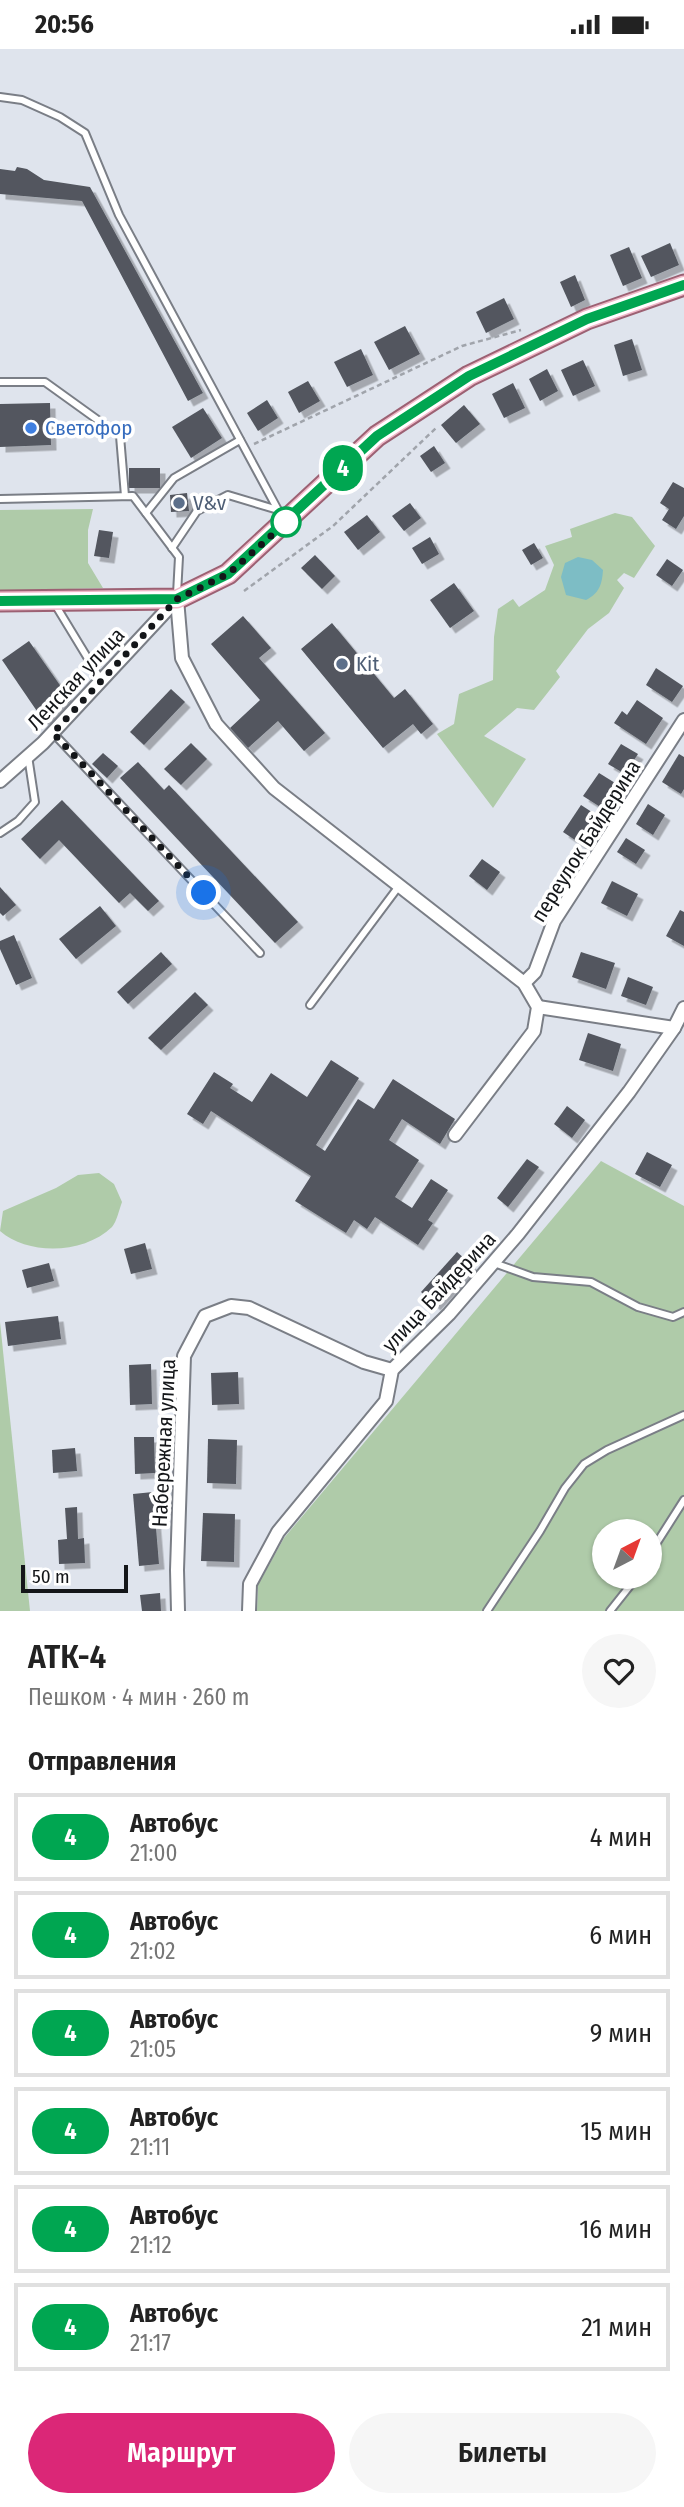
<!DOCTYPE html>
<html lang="ru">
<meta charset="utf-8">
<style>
:root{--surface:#fff;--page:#f6f6f6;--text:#222;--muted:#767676;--line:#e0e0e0;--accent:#db2777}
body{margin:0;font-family:"Fira Sans Condensed",sans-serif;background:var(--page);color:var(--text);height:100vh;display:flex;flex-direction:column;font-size:26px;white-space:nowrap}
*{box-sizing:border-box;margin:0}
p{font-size:23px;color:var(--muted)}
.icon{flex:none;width:38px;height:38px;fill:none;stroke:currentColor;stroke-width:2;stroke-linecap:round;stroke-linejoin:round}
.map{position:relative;height:1562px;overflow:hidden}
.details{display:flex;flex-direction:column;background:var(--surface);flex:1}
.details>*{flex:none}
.badge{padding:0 14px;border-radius:23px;font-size:24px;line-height:46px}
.needle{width:46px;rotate:41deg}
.buttons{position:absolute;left:592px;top:1470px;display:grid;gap:14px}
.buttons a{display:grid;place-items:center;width:70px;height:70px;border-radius:50%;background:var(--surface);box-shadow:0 2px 5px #0004;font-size:35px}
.scale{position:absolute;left:21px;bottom:18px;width:107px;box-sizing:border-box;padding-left:7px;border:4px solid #141619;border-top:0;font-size:19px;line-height:24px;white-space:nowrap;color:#141619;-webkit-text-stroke:5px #fff;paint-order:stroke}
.you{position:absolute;width:35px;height:35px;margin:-18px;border:5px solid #fff;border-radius:50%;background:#1a73e8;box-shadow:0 0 0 10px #1a73e833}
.map>.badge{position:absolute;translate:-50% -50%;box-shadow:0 0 0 4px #fff}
h2{padding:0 28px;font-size:26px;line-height:63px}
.round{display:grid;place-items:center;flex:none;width:74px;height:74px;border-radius:37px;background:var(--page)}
.headline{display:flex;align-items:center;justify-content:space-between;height:119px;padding:0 28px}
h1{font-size:33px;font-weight:600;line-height:52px}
.button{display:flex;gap:14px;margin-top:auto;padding:14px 28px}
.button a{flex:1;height:80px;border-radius:42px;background:var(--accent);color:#fff;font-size:28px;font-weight:600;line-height:80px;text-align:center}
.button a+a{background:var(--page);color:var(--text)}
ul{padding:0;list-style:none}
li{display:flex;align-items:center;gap:21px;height:88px;margin:0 14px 10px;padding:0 14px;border:4px solid var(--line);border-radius:0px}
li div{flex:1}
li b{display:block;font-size:26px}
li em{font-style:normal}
li .badge{min-width:77px;font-weight:700;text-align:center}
.status{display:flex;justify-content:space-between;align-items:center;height:49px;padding:0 35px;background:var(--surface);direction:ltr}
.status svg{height:19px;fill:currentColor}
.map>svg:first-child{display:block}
</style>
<div class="status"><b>20:56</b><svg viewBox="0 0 49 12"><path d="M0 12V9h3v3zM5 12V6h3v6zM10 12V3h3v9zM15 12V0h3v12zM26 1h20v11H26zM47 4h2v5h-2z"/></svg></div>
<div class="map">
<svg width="684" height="1562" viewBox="0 0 684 1562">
<defs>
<filter id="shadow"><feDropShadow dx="5.5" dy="5.5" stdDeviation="0" flood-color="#0004"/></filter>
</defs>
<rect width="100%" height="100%" fill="#dfe4ed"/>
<!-- green -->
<g fill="#afcba9" fill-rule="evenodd">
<path d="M93,460L88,481V514L103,539L0,542V461Z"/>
<path d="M615,464L632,468L655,497L634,529L624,524L617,531L624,539L609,564L588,580L556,622L560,628L534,661L517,659L484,687L526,710L493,759L437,685L454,675L459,645L493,631L494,588L498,560L513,550L519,558L545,541L554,516L545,497L572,488L570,480Z"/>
<path d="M601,1112L684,1157V1562H257L258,1536L284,1489ZM604,1482H649V1528H604Z"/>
<path d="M99,1124L114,1135L122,1153C119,1161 117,1172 112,1178C84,1205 29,1207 0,1182L3,1162L56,1139L78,1126Z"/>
<path d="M0,1273L30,1562H0Z"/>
</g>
<!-- water -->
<path fill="#7dbdc5" d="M578,508L592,511L603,521C602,536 599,544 586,551L566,546L561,528L565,514Z"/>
<!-- building -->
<g fill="#52565e" filter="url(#shadow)">
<path d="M17,118L27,120L44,131L90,138L203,344L188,352L82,152L0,145V120L15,122Z"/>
<path d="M670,194L679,216L651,228L641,207Z"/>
<path d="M629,198L642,229L623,237L610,206Z"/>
<path d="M575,226L585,251L571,258L560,233Z"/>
<path d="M504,249L514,270L486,284L476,263Z"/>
<path d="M405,277L420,305L389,321L374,293Z"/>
<path d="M632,290L642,321L623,327L614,296Z"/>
<path d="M361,300L373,326L347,338L334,313Z"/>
<path d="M583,311L595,337L573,347L561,321Z"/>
<path d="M547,320L558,342L540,352L529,330Z"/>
<path d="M308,332L320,352L299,364L288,343Z"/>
<path d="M513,334L525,359L504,369L492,345Z"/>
<path d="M267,351L278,369L258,382L247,364Z"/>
<path d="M50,354L51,396L0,398V355Z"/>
<path d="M464,356L480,375L456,394L441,376Z"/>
<path d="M203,359L222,389L191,409L172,378Z"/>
<path d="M434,397L445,414L431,423L420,407Z"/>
<rect x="129" y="419" width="31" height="20"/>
<path d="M673,433L684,439V467L676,480L662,471L669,460L660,454Z"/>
<path d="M187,444L189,462L171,463L170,446Z"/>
<path d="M410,454L421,469L404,482L392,467Z"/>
<path d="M367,466L380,483L358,501L344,483Z"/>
<path d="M99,481L113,483L109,509L94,507Z"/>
<path d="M430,488L439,505L422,515L412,499Z"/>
<path d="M534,494L543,509L531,516L522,501Z"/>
<path d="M315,506L335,527L322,540L301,519Z"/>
<path d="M667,510L683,521L672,537L656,526Z"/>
<path d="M454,534L474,562L450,579L430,551Z"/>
<path d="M243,567L271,599L259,609L325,684L304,702L278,672L248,699L230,679L260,651L211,595Z"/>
<path d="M332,574L394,649L405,640L433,675L421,685L413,675L383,699L301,600Z"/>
<path d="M29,592L71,652L43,671L2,611Z"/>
<path d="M656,619L683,637L672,653L646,636Z"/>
<path d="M171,640L185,653L144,696L130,683Z"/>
<path d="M637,651L663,669L646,695L614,674L622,662L627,666Z"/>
<path d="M191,694L207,710L181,736L164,720Z"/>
<path d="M621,695L638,705L625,725L608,715Z"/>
<path d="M103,704L118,717L107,729L92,715Z"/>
<path d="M679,705L684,708V740L681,745L662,733Z"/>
<path d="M138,713L164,741L169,736L298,873L275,894L120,729Z"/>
<path d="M599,724L620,737L605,761L583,747Z"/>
<path d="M62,751L159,852L148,862L130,844L119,854L59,791L40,810L21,790Z"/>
<path d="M648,755L665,766L653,786L636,775Z"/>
<path d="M581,756L601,769L584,797L563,783Z"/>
<path d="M626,789L645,801L636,815L617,803Z"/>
<path d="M482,810L500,823L487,841L469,827Z"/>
<path d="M612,832L638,845L627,867L601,854Z"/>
<path d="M0,838L16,856L3,867L0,864Z"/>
<path d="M100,857L116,877L76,910L59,890Z"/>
<path d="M680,861L684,863V897L666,887Z"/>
<path d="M14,886L32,929L16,936L0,900V892Z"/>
<path d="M161,903L172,915L128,955L117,943Z"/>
<path d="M581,903L615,914L606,940L572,928Z"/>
<path d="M628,928L653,938L646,956L621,947Z"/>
<path d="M195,943L208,956L161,1001L148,989Z"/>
<path d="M588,984L621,995L613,1022L579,1011Z"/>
<path d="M331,1011L359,1029L316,1096L325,1102L358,1050L374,1060L393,1030L455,1070L440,1095L402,1070L389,1091L419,1111L395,1148L412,1159L431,1130L448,1141L428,1171L433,1174L418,1196L375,1168L367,1180L354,1171L346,1184L295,1152L311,1127L211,1062L203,1075L187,1065L214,1023L233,1035L230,1039L252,1053L271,1024L307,1048Z"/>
<path d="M567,1057L585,1071L572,1089L554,1075Z"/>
<path d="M647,1103L672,1116L660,1138L635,1125Z"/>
<path d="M527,1110L539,1118L508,1158L497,1149Z"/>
<path d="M145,1194L152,1220L131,1225L124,1200Z"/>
<path d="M457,1203L472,1216L435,1256L421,1243Z"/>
<path d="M49,1214L54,1232L27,1239L22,1221Z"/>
<path d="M58,1267L61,1290L8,1297L5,1273Z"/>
<path d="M151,1315L152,1355L130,1356L129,1316Z"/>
<path d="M238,1323L239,1355L212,1356L211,1324Z"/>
<path d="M134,1388H154L155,1424L135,1425Z"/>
<path d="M208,1390L237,1391L236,1435L207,1434Z"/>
<path d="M75,1399L77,1422L53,1424L52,1401Z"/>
<path d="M153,1443L159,1515L139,1517L133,1445Z"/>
<path d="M77,1458L78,1490L84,1489L85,1514L59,1515L58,1491L67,1490L65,1459Z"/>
<path d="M203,1464L235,1465L234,1513L201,1512Z"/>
<path d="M160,1544L161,1562H142L140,1546Z"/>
</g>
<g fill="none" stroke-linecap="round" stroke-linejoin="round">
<!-- service casing -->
<g stroke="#7a7e86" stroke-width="10">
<g id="service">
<path d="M0,48L22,51L60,68L85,84L119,166L278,461"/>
<path d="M0,333H45L120,387L125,447"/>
<path d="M0,450L133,447L179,508L177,545"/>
<path d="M146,464L174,429L240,391"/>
<path d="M172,499L197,462L228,446L278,461"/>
<path d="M56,557L101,631"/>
<path d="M53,684L260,904"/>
<path d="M0,784L18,772L35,753L28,707"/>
<path d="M310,956L399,837"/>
<path d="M494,1214L533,1228L591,1233L638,1258L673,1268L684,1263"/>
<path d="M649,1506L684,1451"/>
<path d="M487,1562L540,1482L565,1439L584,1415L607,1401L684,1366"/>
<path d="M610,1562L637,1528"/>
</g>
</g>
<!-- minor casing -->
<g stroke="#7a7e86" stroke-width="16">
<g id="minor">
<path d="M177,550L182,609L216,675L274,739L524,934L538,958L534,982L455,1086"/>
<path d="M0,732L43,694L177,550"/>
<path d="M524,934L535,923L554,872L684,671"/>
<path d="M538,958L674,979"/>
<path d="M178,1562L177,1521L184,1307L205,1267L231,1257L249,1259L364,1313L392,1321"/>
<path d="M249,1562L250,1535L278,1483L386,1352L392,1321L449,1265L518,1185L629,1043L674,979L684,959"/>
</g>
</g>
<!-- primary casing -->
<g stroke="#9c6173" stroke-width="23">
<path id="primary" d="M0,552L177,550L228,525L377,387L469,327L587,270L684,236"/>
</g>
<!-- path -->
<g stroke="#a0a4ab" stroke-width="2.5" stroke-dasharray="5 3.5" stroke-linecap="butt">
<path d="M254,395L462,297L521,281"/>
<path d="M244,542L333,477L436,379"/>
</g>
<!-- service -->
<use href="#service" stroke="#fff" stroke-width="6"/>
<!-- minor -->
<use href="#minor" stroke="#fff" stroke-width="12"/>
<!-- primary -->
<use href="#primary" stroke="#efb8c8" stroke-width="19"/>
</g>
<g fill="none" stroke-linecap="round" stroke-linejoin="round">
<!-- line casing -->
<g stroke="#fff" stroke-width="16">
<path id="line" d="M0,552L177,550L228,525L377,387L469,327L587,270L684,236"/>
</g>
<!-- line -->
<use href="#line" stroke="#00a651" stroke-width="10"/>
<!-- walk -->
<path stroke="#141619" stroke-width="7" stroke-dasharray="0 12.6" d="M204,844L53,684L177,550L228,525L288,472L286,473"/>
</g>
<!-- markers -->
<circle fill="#3f7fe0" stroke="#fff" stroke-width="2.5" cx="31" cy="379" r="7"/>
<g fill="#5c6f8a" stroke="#fff" stroke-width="2.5">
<circle cx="179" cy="454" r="7"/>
<circle cx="342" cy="615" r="7"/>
</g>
<circle fill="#fff" stroke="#00a651" stroke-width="3.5" cx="286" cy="473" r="14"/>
<g text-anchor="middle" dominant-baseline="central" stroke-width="7" stroke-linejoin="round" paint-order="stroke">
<!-- shop labels -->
<g font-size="21" fill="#366cbe" stroke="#fff" text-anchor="start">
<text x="45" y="379">Светофор</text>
</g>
<!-- service labels -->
<g font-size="21" fill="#4e5e75" stroke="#fff" text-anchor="start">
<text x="193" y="454">V&amp;v</text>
<text x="356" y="615">Kit</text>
</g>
<!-- street labels -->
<g font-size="21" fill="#141619" stroke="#fff">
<text transform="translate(76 630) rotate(-47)">Ленская улица</text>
<text transform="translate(586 792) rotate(-58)">переулок Байдерина</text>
<text transform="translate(439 1243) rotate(-47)">улица Байдерина</text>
<text transform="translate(164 1394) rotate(-87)">Набережная улица</text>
</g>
</g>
</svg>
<div class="buttons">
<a><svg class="needle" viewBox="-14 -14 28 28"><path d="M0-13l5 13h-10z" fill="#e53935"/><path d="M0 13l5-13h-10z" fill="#767676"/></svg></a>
</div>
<div class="scale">50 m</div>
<div class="you" style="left:204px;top:844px"></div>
<b class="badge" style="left:343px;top:419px;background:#00a651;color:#fff">4</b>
</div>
<section class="details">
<div class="headline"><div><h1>АТК-4</h1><p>Пешком · 4 мин · 260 m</p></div><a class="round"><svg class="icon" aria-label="heart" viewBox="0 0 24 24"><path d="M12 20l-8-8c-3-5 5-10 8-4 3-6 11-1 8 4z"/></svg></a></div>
<h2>Отправления</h2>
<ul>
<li><span class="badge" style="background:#00a651;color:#fff">4</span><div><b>Автобус</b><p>21:00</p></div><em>4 мин</em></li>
<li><span class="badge" style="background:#00a651;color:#fff">4</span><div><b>Автобус</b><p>21:02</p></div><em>6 мин</em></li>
<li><span class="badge" style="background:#00a651;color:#fff">4</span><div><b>Автобус</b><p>21:05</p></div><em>9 мин</em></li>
<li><span class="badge" style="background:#00a651;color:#fff">4</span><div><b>Автобус</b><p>21:11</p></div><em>15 мин</em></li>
<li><span class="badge" style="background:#00a651;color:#fff">4</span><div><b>Автобус</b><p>21:12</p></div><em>16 мин</em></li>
<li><span class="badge" style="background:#00a651;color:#fff">4</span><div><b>Автобус</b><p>21:17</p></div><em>21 мин</em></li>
</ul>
<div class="button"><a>Маршрут</a><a>Билеты</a></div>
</section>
